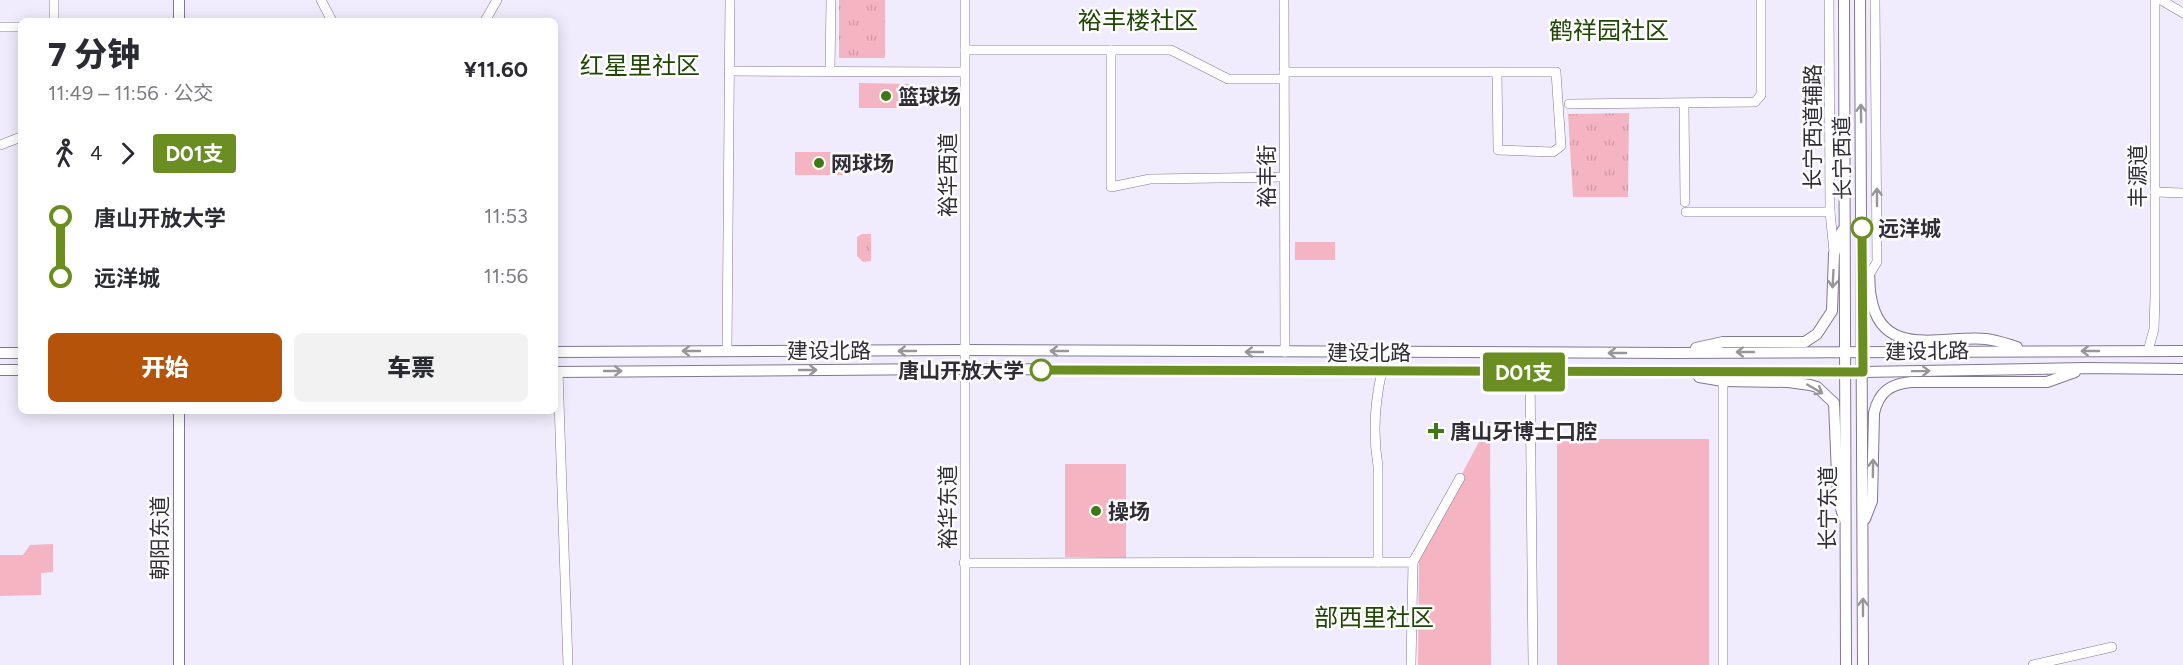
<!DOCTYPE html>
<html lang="zh">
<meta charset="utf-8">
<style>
:root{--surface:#fff;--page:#f2f2f3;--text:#2b2b33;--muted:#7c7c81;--accent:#b45309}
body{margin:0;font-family:Figtree,"Noto Sans SC",sans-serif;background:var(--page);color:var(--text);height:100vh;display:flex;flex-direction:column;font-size:22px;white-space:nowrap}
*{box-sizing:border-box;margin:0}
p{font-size:20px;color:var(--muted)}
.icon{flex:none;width:33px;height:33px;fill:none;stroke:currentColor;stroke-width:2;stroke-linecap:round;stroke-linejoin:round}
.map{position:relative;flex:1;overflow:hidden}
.side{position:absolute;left:18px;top:18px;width:540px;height:396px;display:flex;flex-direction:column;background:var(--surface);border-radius:9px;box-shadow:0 3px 15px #0003}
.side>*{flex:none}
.badge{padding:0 12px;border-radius:4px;font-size:21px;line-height:39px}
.map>.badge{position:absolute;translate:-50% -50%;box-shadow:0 0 0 3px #fff}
.legs{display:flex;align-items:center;gap:9px;height:66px;padding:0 30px;font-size:20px}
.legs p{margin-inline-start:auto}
.head{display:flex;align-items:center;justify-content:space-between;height:102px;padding:0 30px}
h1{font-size:33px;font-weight:800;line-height:45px}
.button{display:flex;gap:12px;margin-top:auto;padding:12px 30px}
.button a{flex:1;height:69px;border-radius:9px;background:var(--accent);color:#fff;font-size:24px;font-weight:800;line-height:69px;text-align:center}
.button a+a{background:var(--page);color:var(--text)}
ul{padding:0 30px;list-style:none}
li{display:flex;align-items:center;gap:21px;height:60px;font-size:22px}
li i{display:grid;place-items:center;width:9px;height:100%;margin:0 8px;background:currentColor}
li i::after{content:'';width:15px;height:15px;margin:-8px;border:4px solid;border-radius:50%;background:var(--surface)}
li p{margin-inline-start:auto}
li:first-child i{background:linear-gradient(#0000 50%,currentColor 0)}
li:last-child i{background:linear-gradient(currentColor 50%,#0000 0)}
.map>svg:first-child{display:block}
</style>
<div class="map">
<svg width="2183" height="665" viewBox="0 0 2183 665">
<defs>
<pattern id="park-tufts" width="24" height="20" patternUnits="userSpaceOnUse" patternTransform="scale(1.5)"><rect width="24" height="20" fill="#f4b4c1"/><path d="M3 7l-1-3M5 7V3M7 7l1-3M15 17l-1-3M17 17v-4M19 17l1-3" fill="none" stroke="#d29ba6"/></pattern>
</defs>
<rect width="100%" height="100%" fill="#f1ecfd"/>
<!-- green -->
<g fill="#f4b4c1">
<path d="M859,83L912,84V108H859Z"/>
<rect x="795" y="152" width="49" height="23"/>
<rect x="1295" y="242" width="40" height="18"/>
<path d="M1490,421L1491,665H1418L1419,555Z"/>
<rect x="1557" y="439" width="152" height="226"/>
<path d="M1065,464H1126V558L1065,557Z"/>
<path d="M53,544V572L41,573V595L0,596V555H23L30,545Z"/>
</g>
<!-- park -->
<g fill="url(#park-tufts)">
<rect x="839" y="0" width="46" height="58"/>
<path d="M1629,113L1628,197H1573L1568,114Z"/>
<path d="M862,234H871V261L863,262L857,256V237Z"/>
</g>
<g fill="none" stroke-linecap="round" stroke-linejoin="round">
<!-- minor casing -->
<g stroke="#807891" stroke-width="10">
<g id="minor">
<path d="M54,0V21"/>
<path d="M321,0L332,21"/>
<path d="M1284,0L1285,352"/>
<path d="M1829,0L1830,212L1834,252"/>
<path d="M2161,0L2183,13"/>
<path d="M485,21L497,0"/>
<path d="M0,27H21"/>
<path d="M965,50H1171L1228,79H1284"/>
<path d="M1111,50V187L1150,179L1284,177"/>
<path d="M729,71L964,72"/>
<path d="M830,71L831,0"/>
<path d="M1284,72H1556L1561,146L1553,152L1498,150L1497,72"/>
<path d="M1569,104L1755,102L1761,95V0"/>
<path d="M1684,104L1685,202"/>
<path d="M0,145L21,137"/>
<path d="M2155,192L2183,193"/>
<path d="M1686,212H1830"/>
<path d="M1869,275L1877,262L1875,0"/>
<path d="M727,351L730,0"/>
<path d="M2148,351L2154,329L2155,296V0"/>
<path d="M558,372L568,665"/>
<path d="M1530,372L1533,665"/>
<path d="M1378,562V466C1373,436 1375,401 1382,371"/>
<path d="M1413,562L1460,478"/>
<path d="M964,563L1413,562L1411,665"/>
<path d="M965,665V0"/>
<path d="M1723,665V381"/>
<path d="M2033,665L2112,647"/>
</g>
</g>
<!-- major casing -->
<g stroke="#807891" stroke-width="12">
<g id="major">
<path d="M1844,0L1846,665"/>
<path d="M1860,0L1863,665"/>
<path d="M179,21V0"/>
<path d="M1869,274C1870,282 1869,290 1871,297C1881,360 1942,335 1986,339C1996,340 2007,344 2017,347"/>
<path d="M1696,348L1723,342H1805L1817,334L1832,311L1834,254L1842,231"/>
<path d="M555,352L965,350L1675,353L2183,351"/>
<path d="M0,353H21"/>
<path d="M0,370H21"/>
<path d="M555,372L947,369L1863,372L2085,368L2183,369"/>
<path d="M1699,377L1723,381L1788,382L1810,385L1817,387L1834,403L1838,499L1844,518"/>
<path d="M179,411V665"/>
<path d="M1865,519L1872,501L1874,413C1879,392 1890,384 1911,382H2047L2075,372"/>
</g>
</g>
<!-- minor -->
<use href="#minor" stroke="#fff" stroke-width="9"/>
<!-- major -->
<use href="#major" stroke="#fff" stroke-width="10"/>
</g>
<!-- one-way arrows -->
<defs><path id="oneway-shaft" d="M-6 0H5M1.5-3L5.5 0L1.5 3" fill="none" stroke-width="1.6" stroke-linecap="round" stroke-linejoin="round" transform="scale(1.5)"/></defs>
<g stroke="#98969b">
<use href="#oneway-shaft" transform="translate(1861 113) rotate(-91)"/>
<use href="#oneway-shaft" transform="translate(1877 197) rotate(-90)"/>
<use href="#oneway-shaft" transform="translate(1833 279) rotate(93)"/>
<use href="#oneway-shaft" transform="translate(691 351) rotate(180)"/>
<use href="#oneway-shaft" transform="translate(907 351) rotate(180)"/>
<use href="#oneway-shaft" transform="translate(1059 351) rotate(-180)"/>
<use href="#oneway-shaft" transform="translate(2090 351) rotate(180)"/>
<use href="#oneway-shaft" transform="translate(1254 352) rotate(-180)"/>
<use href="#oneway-shaft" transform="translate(1745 352) rotate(180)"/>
<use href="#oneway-shaft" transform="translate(1617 353) rotate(-180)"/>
<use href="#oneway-shaft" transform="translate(808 370)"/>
<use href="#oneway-shaft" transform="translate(613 371)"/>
<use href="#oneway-shaft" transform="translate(1921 371) rotate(-1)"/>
<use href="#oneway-shaft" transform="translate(1815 389) rotate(30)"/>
<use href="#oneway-shaft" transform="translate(1873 468) rotate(-89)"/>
<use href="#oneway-shaft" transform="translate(1863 607) rotate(-90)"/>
</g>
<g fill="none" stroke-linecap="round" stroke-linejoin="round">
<!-- line-1 casing -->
<g stroke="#fff" stroke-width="14">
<path id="line-1" d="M1041,370L1863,372L1862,228"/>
</g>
<!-- line-1 -->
<use href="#line-1" stroke="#6b8e23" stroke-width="9"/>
</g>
<!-- markers -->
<g fill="#3e7a14" stroke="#fdfdfd" stroke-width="2">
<circle cx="886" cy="96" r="6"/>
<circle cx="819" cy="163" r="6"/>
<path d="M1433 422h6v6h6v6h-6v6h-6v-6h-6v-6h6z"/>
<circle cx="1096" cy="511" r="6"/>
</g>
<g fill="#fff" stroke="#6b8e23" stroke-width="3">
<circle cx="1862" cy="228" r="10"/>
<circle cx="1041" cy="370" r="10"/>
</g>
<g text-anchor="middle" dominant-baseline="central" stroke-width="5" stroke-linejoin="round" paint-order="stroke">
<!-- poi labels -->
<g font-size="21" font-weight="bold" fill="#302d37" stroke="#fdfdfd" text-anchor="start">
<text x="898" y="96">篮球场</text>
<text x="831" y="163">网球场</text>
<text x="1450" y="431">唐山牙博士口腔</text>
<text x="1108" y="511">操场</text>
</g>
<!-- street labels -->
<g font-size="21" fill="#302d37" stroke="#fdfdfd">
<text transform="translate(1812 127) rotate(-90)">长宁西道辅路</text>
<text transform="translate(1842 158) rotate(-91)">长宁西道</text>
<text transform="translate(947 175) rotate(-90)">裕华西道</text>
<text transform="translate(1266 176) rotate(-90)">裕丰街</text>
<text transform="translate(2137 176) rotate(-90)">丰源道</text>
<text x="829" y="350">建设北路</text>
<text transform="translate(1927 351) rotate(-1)">建设北路</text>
<text x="1369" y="352">建设北路</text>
<text transform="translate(947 507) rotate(-90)">裕华东道</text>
<text transform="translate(1827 508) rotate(-90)">长宁东道</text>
<text transform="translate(159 538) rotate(-90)">朝阳东道</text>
</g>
<!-- stop labels -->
<g font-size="21" font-weight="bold" fill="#302d37" stroke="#fdfdfd" text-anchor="start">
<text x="1878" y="228">远洋城</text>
<text x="1024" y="370" text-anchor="end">唐山开放大学</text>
</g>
<!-- quarter labels -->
<g font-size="24" fill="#204605" stroke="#fdfdfd">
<text x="1138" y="20">裕丰楼社区</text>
<text x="1609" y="30">鹤祥园社区</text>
<text x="640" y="65">红星里社区</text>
<text x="1374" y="617">部西里社区</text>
</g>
</g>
</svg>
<b class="badge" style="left:1524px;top:372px;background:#6b8e23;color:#fff">D01支</b>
<section class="side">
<div class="head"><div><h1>7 分钟</h1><p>11:49 – 11:56 · 公交</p></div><b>¥11.60</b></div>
<div class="legs"><svg class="icon" aria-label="walk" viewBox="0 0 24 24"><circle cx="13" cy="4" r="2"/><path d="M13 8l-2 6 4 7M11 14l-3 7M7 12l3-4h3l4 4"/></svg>4<svg class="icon" aria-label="forward" viewBox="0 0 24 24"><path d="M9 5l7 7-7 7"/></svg><b class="badge" style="background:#6b8e23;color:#fff">D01支</b></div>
<ul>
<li><i style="color:#6b8e23"></i><b>唐山开放大学</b><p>11:53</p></li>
<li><i style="color:#6b8e23"></i><b>远洋城</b><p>11:56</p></li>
</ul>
<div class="button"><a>开始</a><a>车票</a></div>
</section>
</div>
